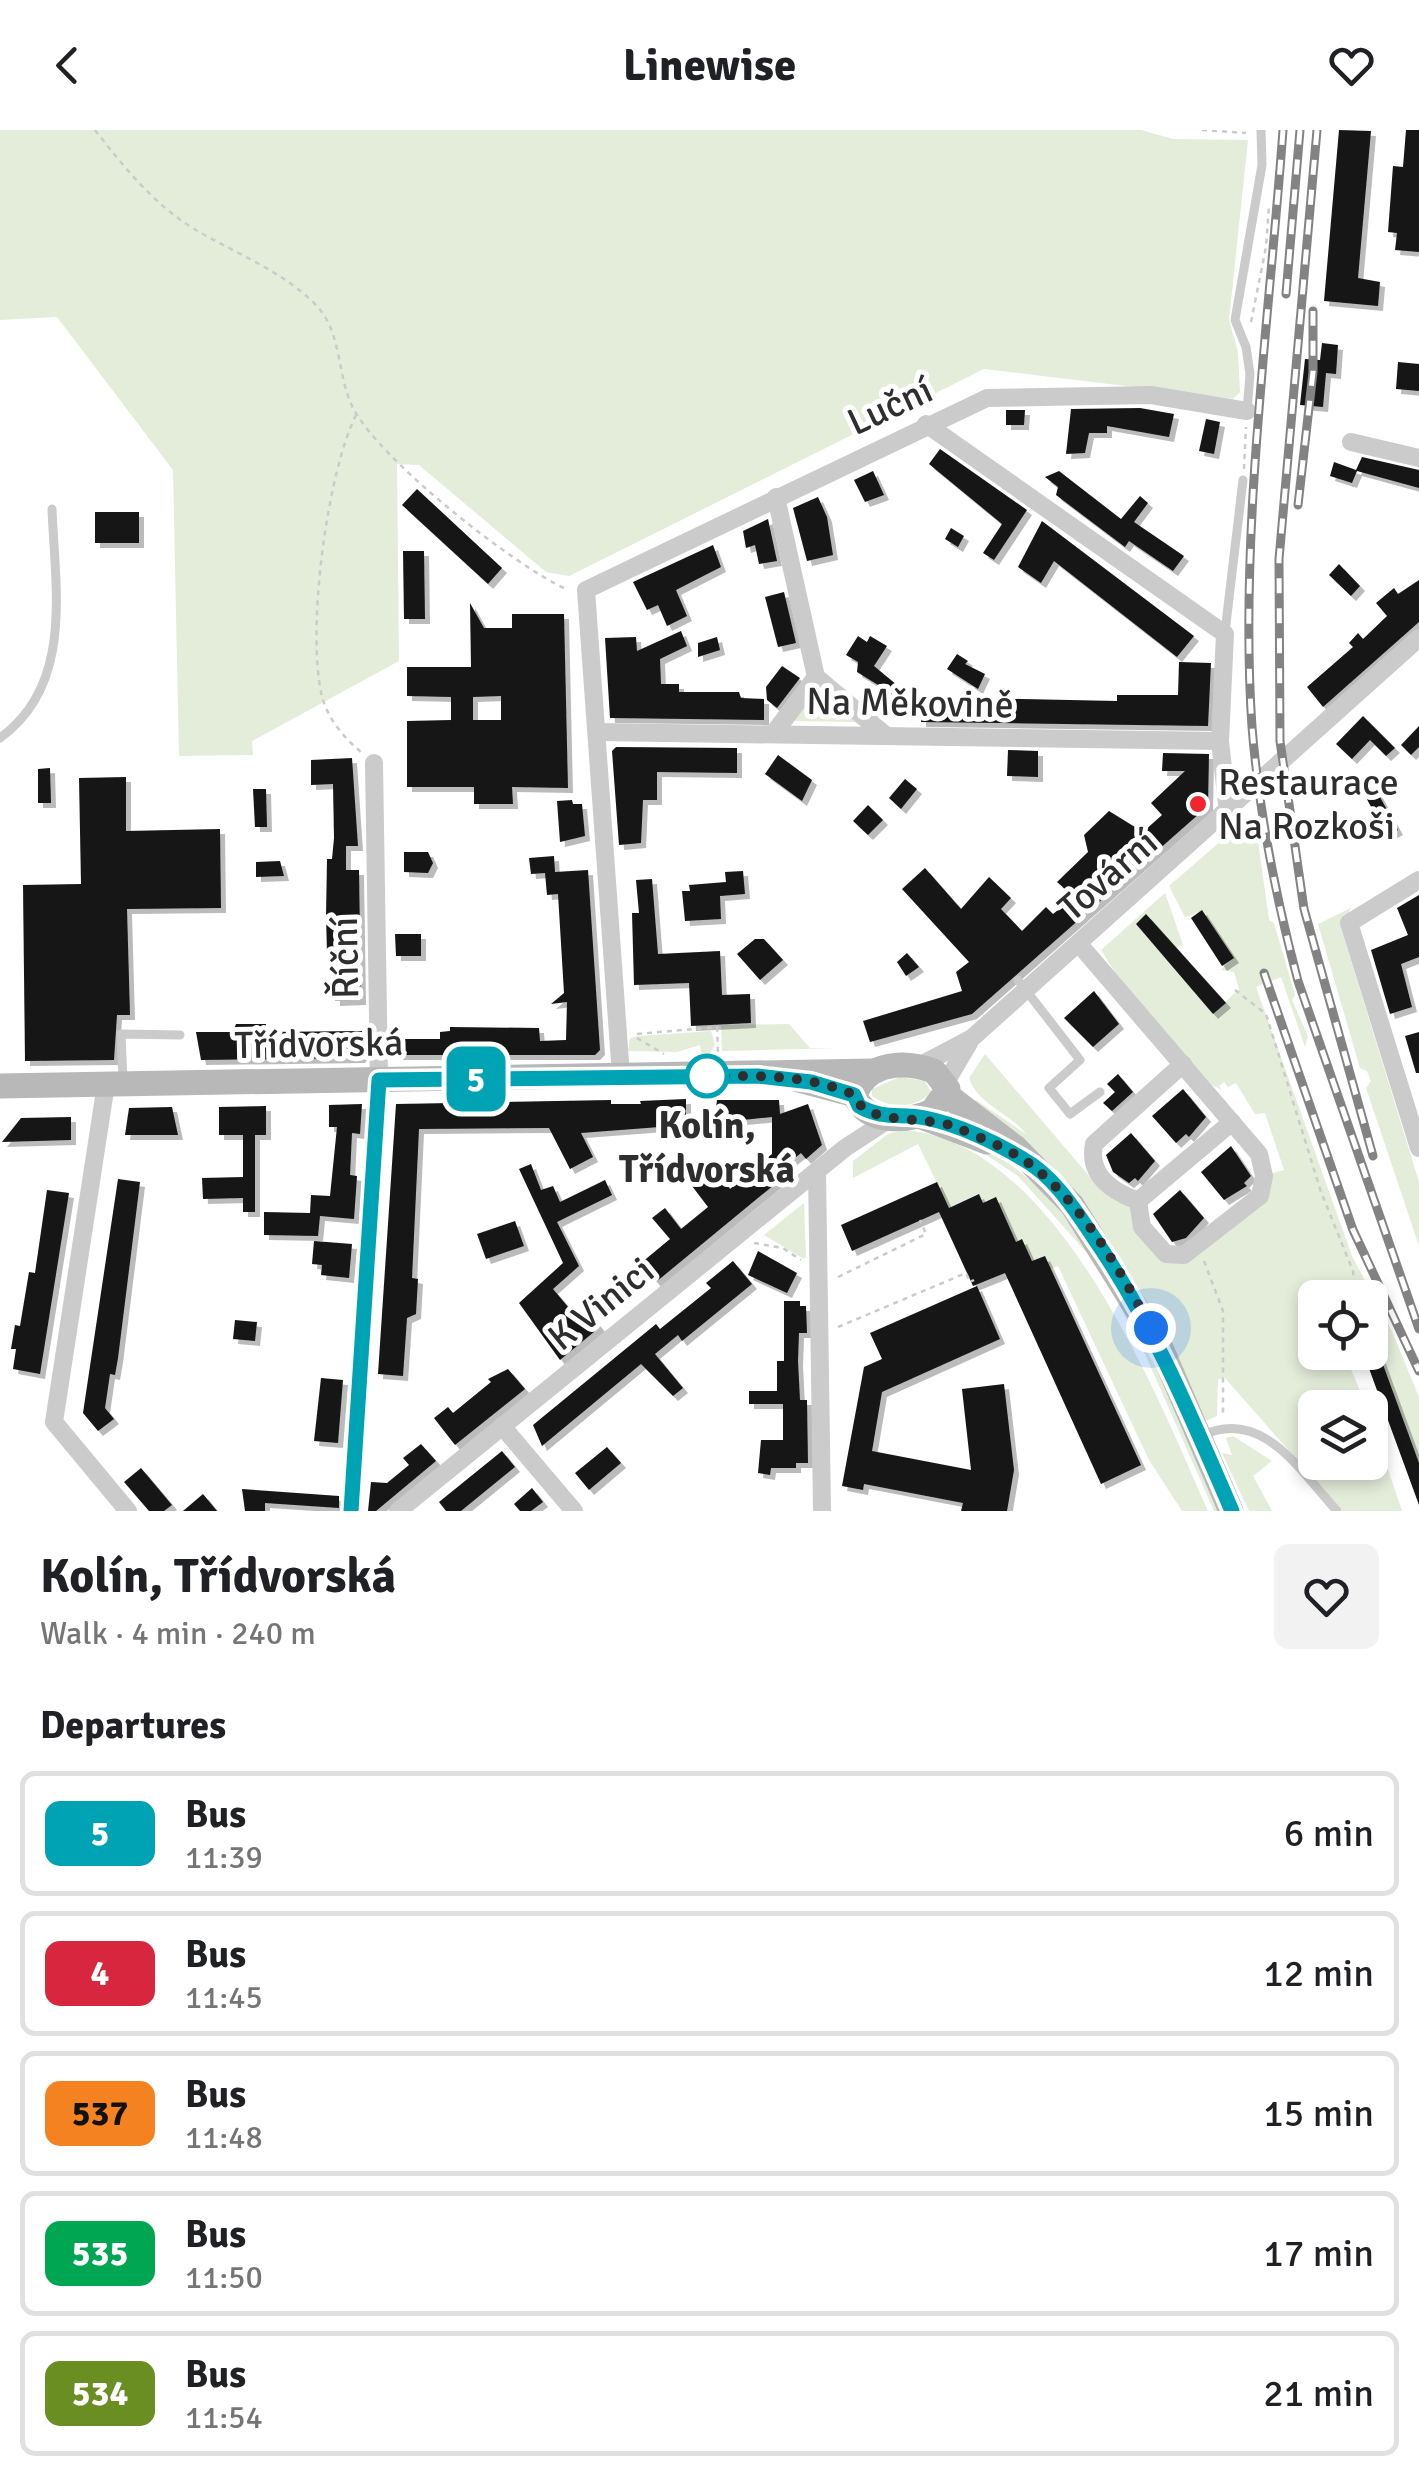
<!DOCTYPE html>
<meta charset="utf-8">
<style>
:root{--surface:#fff;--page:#f2f2f2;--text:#202124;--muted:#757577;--line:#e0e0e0}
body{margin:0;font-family:Signika,sans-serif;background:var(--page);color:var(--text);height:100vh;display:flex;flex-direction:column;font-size:38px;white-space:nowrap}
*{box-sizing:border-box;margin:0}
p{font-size:32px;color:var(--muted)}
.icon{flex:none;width:55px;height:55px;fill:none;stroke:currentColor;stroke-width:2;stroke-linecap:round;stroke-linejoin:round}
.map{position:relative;height:1381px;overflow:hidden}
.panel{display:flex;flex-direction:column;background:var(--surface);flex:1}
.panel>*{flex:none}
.badge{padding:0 20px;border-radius:15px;font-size:35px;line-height:65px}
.buttons{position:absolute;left:1298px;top:1150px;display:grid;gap:20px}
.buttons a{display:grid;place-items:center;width:90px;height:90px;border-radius:15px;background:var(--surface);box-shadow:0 5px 15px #0003;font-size:50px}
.you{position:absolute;width:50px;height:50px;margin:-25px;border:8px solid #fff;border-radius:50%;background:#1a73e8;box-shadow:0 0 0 15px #1a73e833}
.map>.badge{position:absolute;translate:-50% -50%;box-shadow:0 0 0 5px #fff}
h2{padding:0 40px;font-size:38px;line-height:90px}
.round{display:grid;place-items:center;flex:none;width:105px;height:105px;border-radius:15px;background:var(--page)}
.head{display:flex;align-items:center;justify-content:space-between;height:170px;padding:0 40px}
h1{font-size:48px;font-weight:700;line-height:75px}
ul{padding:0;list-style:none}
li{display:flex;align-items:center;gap:30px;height:125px;margin:0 20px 15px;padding:0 20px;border:5px solid var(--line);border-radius:15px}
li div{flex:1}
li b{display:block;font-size:38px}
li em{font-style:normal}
li .badge{min-width:110px;font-weight:700;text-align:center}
header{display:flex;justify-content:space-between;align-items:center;height:130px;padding:0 40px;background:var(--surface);font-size:45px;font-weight:700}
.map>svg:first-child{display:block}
</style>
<header><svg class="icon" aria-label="back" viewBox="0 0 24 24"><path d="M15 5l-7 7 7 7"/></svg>Linewise<svg class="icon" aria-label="heart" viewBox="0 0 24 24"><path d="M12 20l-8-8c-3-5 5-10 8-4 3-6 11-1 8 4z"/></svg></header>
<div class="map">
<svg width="1419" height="1381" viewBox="0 0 1419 1381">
<defs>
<filter id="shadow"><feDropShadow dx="5" dy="5" stdDeviation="0" flood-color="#0004"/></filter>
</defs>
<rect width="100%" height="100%" fill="#fff"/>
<!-- green -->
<g fill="#e4ecda">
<path d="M0,0H1141L1173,9L1248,10L1229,190L1238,222L1240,262L1233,269L984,239L569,446L546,442L419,335L397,334L399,531L252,611L253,625L179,626L173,340L57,187L0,190Z"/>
<path d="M813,560L856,592L790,591Z"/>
<path d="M1244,691L1245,700L1254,699L1258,711L1269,790L1274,793L1295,865L1292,870L1308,906L1305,917L1281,847L1256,857L1352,1126L1392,1201L1419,1267V1333L1370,1199V1168H1315V1222L1344,1223L1367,1277L1315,1278V1332H1370V1286L1402,1381H1342L1225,1248L1218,1249L1217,1286L1206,1291L1122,1130L1062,1045L1020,1009L971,978L976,970L1026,1004C1009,982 978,975 969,948L985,924L1096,1054L1133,1080L1184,1132L1270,1044L1284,1040L1265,983L1255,984L1236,953L1228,957L1224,952L1219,956L1222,960L1212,955L1118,847L1101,820L1165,763L1183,815L1176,818L1147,785L1136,794L1213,884L1239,859L1234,842L1221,840L1233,828L1203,781L1185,787L1169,756Z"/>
<path d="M1351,778L1341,798L1419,1052V1116L1366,958L1371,951L1367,941L1360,938L1318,794Z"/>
<path d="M789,894L810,918H839L722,921L721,895Z"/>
<path d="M711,901L715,914L710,924H701L700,915L677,922L628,921L630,908L639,906Z"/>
<path d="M900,947L925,951L931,962C916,979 890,979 872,966V959Z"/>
<path d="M905,1000C1057,1013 1155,1261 1208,1381H1182L1149,1330L1058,1136L1051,1139L1045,1126L1032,1131L1022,1109L1013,1113L996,1068L983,1073L978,1064L949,1078L918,1014L853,1048V1031L888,1004Z"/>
<path d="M955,1004C1104,1065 1161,1245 1218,1381H1214L1141,1215L1096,1133L1018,1046Z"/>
<path d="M804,1073L806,1126L804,1129L764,1105Z"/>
<path d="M1233,1306L1272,1331L1253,1346L1272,1381H1249L1222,1323L1232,1325L1226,1308Z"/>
</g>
<!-- building -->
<g fill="#151515" fill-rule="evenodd" filter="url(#shadow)">
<path d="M1339,0L1371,1L1358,148L1380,152L1378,176L1324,171Z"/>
<path d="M1406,0H1419V122L1395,120L1397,103L1388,102L1393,36L1403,37Z"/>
<path d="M1322,213L1338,215L1336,244L1326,243L1323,277L1300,275L1305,229L1320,230Z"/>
<path d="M1398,232L1419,234V261L1396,259Z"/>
<path d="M1140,278L1174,284L1169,307L1107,296V303H1089L1085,323L1066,324L1071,279Z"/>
<path d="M1006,280H1025L1024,295H1006Z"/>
<path d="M1206,289L1220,292L1214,324L1199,321Z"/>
<path d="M940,319L1027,380L994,430L983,423L1002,394L929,334Z"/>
<path d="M1362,327L1419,340V358L1357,341L1352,353L1330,346L1334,332L1356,340Z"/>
<path d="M873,341L884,365L865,372L854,350Z"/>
<path d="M1059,341L1121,389L1140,366L1148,373L1134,392L1184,426L1173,441L1129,411L1125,417L1056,365L1058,357L1045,347Z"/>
<path d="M417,359L502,438L488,454L402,375Z"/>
<path d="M818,367L827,387L833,425L807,431L793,378Z"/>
<rect x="95" y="382" width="44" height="31"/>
<path d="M768,389L777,431L759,434L755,415L746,418L743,401Z"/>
<path d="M1042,391L1194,506L1177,527L1054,431L1041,453L1018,437Z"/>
<path d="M951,398L964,406L958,417L945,409Z"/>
<path d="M713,415L721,437L676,460L687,486L667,496L658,475L647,480L633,452Z"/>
<path d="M403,421H424L425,489H404Z"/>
<path d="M1339,434L1360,456L1351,466L1329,445Z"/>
<path d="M1419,450V492L1323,577L1307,557L1353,517L1349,513L1358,503L1363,509L1387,486L1376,473L1394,458L1398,464Z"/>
<path d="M784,462L796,513L778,517L765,467Z"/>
<path d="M470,473L484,498H512V484H564L568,658L512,657L513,674H474V657H407V591L451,590V567L407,566V537H471ZM501,566V590H473V567Z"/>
<path d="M681,501L687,516L660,529L661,554H679V562H739L741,568L764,569V590L610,588L605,508L636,507L637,521Z"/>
<path d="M858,506L867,512L870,506L887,516L874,536L903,560L886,583L868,570L878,555L857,542L858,532L846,525Z"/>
<path d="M717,507L720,520L698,527V513Z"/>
<path d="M957,524L968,531L965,534L985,544L978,559L947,539Z"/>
<path d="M1179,532L1211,533L1208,596L921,592V567L1117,571V565H1178Z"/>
<path d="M782,536L800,548L777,578L767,570L766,557Z"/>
<path d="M1363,586L1395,618L1386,626L1370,610L1352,629L1336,614Z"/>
<path d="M1419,596V617L1411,625L1401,615Z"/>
<path d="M616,617L737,618V643L657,642V670H643L641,713L619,715L612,621Z"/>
<path d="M1008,620L1038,621V647L1007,646Z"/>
<path d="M1163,623L1209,624L1208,676L972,884L870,912L863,891L962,861L956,842L969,832L902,759L925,738L961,779L989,747L1011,768L1001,779L1022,801L1046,777L1053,784L1074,767L1057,752L1088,722L1084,705L1109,681L1143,702L1162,685L1151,673L1185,641H1162Z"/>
<path d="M778,625L812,650L802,671L765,644Z"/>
<path d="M352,628L358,716H346V740H359L361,870L335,871L334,822L327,823L326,786L327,729H332L334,708L333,654L311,655V630Z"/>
<path d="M50,638L51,673H38V639Z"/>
<path d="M126,647V701L220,699L221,778L127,779L130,885H117L114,930L25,931L23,755L81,754L79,648Z"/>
<path d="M905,649L917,659L901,679L889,668Z"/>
<path d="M1374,656L1398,700L1387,706L1363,662Z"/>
<path d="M253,659H266L267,697H255Z"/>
<path d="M572,670L573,674H582L585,706L560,712L557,671Z"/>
<path d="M868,675L883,690L868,705L853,691Z"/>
<path d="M404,722H428L433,733L428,743L404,742Z"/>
<path d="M554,726L555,742L588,740L600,920L595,925H398V909H440V902L450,901V897L539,898L540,911L566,910L567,872L551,874L564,863L558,764L547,765L545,743L531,744L529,728Z"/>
<path d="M280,731L284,746L256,747V732Z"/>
<path d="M743,741L745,764L720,766L721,789L685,791L682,761H690L689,755L726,752L725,742Z"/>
<path d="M652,749L658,824L720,821L722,865L750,864L751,893L691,896L689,853L634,855L632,783H639L636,750Z"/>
<path d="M1419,765V827L1401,834L1412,877L1390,884L1371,820L1408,805L1397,778Z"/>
<path d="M1202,780L1234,828L1222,836L1191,788Z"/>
<path d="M1146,784L1226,873L1213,884L1136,794Z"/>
<path d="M395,804H421V826H396Z"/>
<path d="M755,809H764L783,830L760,850L737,824Z"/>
<path d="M907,823L919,837L906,846L897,832Z"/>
<path d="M1094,861L1119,894L1093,917L1064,888Z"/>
<path d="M236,894H266V902L362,901L363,924L360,928L201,930L196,902H233Z"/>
<path d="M1419,902V943H1416L1405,906Z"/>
<path d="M1118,944L1133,962L1112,981L1103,973L1115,962L1107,954Z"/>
<path d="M1183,959L1206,987L1189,1007L1186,1004L1176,1013L1152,986Z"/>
<path d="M686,969V995L581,1003L593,1027L570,1039L549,998L419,999L412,1148L418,1149L416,1184L407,1188L403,1246L378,1244L396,974L611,970V974H641L640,971Z"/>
<path d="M717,970H779L780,984L808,974L822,1015L806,1029L801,1023L781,1039L786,1045L656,1152L641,1133L670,1109L652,1088L665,1078L681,1099L708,1077L692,1056L714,1038L730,1059L772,1024V987L714,993Z"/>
<path d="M362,974L360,1004L352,1003L350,1045L357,1046L354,1089L320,1086L318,1106L264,1105V1082L310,1083L311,1065L330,1066L337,997H329V975Z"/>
<path d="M266,976V1005H255V1082H243V1068L203,1069L202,1048L243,1047V1005H219V977Z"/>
<path d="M172,977L178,1005H125L129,978Z"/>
<path d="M71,987V1010L2,1012L21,988Z"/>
<path d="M1131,1003L1155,1031L1138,1051L1135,1048L1129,1053L1113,1042L1106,1025Z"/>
<path d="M1231,1016L1251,1046L1244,1053L1247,1056L1224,1070L1201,1042Z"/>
<path d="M531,1034L541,1060L553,1056L560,1072L605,1050L612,1065L557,1092L579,1136L553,1159L574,1184L584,1176L600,1197L560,1230L519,1173L563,1133L519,1039Z"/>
<path d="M118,1049L140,1052L118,1228L115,1245L110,1244L105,1278L114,1289L98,1301L83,1283Z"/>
<path d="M937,1052L949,1078L979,1064L983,1073L996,1067L1016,1112L1022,1109L1032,1131L1045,1126L1141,1335L1101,1354L1005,1143L973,1156L939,1082L852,1121L841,1095Z"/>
<path d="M47,1060L69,1063L40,1244L13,1239L16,1219H11L15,1195L20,1196L29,1142L35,1143Z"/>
<path d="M1180,1060L1204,1088L1186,1108L1172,1112L1153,1084Z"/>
<path d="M515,1091L524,1116L486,1129L477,1104Z"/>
<path d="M314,1111L352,1114L349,1148L321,1145L322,1135L312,1134Z"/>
<path d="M758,1121L797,1143L787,1163L748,1145Z"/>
<path d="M733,1131L752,1154L682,1211L678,1205L655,1224L683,1258L673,1266L641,1234L542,1316L533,1295L656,1194L660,1199L711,1158L706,1153Z"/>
<path d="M977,1156L1000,1209L882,1262L872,1321L971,1340L962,1259L1004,1254L1014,1340L1007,1381H961L963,1373L864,1354L863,1360L842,1356L864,1237L882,1229L870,1203Z"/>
<path d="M784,1171H800V1176H806L807,1203H799L798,1231L800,1270H807L808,1333H796V1338H771L770,1345L758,1343L761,1310H783V1274H749V1261H777V1231H784Z"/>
<path d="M235,1190L257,1192L255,1211L233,1209Z"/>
<path d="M1370,1199L1419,1333V1375L1363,1222H1370Z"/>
<path d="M508,1239L525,1259L455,1315L434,1288L448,1277L453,1283L491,1252L488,1249Z"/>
<path d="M321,1248L343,1250L338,1313L314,1311Z"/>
<path d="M421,1314L436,1331L376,1381H368L371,1352L387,1353L409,1335L403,1328Z"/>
<path d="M607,1317L621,1333L589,1360L575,1343Z"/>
<path d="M502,1321L515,1337L461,1381H446L439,1372Z"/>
<path d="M141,1338L172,1375L164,1381H149L124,1352Z"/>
<path d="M532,1358L543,1372L531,1381H520L514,1374Z"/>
<path d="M242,1359L339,1366V1378L265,1373V1381H245Z"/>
<path d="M203,1364L217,1381H183Z"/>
</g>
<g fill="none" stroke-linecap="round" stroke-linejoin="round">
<!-- path -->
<g stroke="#cbcbcb" stroke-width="2.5" stroke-dasharray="5 5" stroke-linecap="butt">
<path d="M95,0C123,36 152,72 191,97C230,121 281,140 314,173C343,201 336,244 353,278C380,330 513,435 566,459"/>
<path d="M1202,0L1246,3"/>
<path d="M1251,192L1266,117L1269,76"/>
<path d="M356,285C327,343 306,502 322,566C327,588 345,609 361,622"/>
<path d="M1244,339L1246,297"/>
<path d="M1235,860L1266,884L1321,1062L1353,1141L1355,1168"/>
<path d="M637,904L717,897L718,923"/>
<path d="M637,908L664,924"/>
<path d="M754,1113L783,1118L801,1130"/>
<path d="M1204,1131L1223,1181V1284"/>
<path d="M838,1147L926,1104L920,1090"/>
<path d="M838,1197L966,1143L970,1152L974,1150"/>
</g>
<!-- service -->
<g stroke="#cbcbcb" stroke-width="9">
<path d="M1247,281L1250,244L1246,217L1235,190L1262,35L1261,0"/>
<path d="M1225,502L1243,350"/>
<path d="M0,608C74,555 55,458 52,379"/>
<path d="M1018,850L1080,930L1049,958L1070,984L1100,962"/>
<path d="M123,951L121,904L180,905"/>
<path d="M1201,1306C1262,1276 1300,1341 1337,1381"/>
</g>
<!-- minor -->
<g stroke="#cbcbcb" stroke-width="18">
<path d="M926,294L1225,504L1220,611L1228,683"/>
<path d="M1351,312L1419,328"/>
<path d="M776,367L816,547L884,604"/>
<path d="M598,602L1220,611"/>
<path d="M774,603L816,547"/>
<path d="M1419,750L1349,793L1419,1018"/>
<path d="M1079,814L1259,1024L1264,1046L1260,1066L1184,1125L1166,1124L1142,1097L1138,1071"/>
<path d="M919,936L972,908L1419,508"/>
<path d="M621,946L586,460L987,268L1151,265L1247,281"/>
<path d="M946,952L969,913"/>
<path d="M106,954L54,1292L128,1381"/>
<path d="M817,1042L822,1381"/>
<path d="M1138,1071C1111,1061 1088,1045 1094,1014L1183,934"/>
<path d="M1138,1071L1232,992"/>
<path d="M502,1296L574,1381"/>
<path d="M351,1381L379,950L374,633"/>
<path d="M398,1381L845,1018L891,988"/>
</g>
<!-- secondary -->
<g stroke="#b8b8b8" stroke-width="25">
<path d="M798,950L855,965C865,995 908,992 932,981L948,959L934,941C905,931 867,931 855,965"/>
<path d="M0,956L873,941"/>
<path d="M947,965L1016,1018L1072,1075L1161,1218L1231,1381"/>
<path d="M919,986L987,1012"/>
</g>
<!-- rail casing -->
<g stroke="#838383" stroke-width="9">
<g id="rail">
<path d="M1283,0C1269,193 1239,406 1252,597C1259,683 1276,768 1298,851L1419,1199"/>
<path d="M1317,0L1279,429L1280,611L1304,779L1373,1026"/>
<path d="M1286,164L1300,0"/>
<path d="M1298,375L1313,242V181"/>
<path d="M1264,843L1353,1100L1419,1241"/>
</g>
</g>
<!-- rail -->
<use href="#rail" stroke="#fff" stroke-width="5" stroke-dasharray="15" stroke-linecap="butt"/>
</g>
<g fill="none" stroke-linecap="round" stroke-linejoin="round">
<!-- line casing -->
<g stroke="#fff" stroke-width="22">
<path id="line" d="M351,1381L379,950L758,946L811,952L854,965L859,976C883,990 900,983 925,988C957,994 995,1012 1023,1029C1054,1046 1075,1080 1094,1108C1153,1194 1191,1286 1232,1381"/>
</g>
<!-- line -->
<use href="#line" stroke="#00a3b4" stroke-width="15"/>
<!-- walk -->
<path stroke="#2e2e2e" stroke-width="10" stroke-dasharray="0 18" d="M707,946H698C749,946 807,943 854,965C866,998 927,984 958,998C980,1008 1008,1018 1027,1032C1081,1071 1120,1140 1151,1198"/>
</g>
<!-- markers -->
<circle fill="#f0252d" stroke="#fff" stroke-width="4" cx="1198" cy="674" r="10"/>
<circle fill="#fff" stroke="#00a3b4" stroke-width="5" cx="707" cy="946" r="20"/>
<g text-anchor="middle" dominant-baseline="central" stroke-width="10" stroke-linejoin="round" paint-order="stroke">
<!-- street labels -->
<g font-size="38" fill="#2e2e2e" stroke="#fff">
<text transform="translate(890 276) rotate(-25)">Luční</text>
<text transform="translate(910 573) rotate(1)">Na Měkovině</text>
<text transform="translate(1108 745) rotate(-41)">Tovární</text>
<text transform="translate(345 828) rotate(-91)">Říční</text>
<text transform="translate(319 914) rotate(-1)">Třídvorská</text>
<text transform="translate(601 1174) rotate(-39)">K Vinici</text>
</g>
<!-- poi labels -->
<g font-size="38" fill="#2e2e2e" stroke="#fff" text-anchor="start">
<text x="1218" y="652">Restaurace<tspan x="1218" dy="44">Na Rozkoši</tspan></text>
</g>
<!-- stop labels -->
<g font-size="38" font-weight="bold" fill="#2e2e2e" stroke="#fff">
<text x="707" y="995">Kolín,<tspan x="707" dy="44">Třídvorská</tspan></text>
</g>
</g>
</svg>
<div class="buttons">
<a><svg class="icon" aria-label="locate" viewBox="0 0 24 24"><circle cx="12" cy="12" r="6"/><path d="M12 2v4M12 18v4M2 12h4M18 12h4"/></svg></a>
<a><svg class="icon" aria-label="layers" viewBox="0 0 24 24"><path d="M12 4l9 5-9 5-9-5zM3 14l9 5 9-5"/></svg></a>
</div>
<div class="you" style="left:1151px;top:1198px"></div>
<b class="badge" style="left:476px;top:949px;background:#00a3b4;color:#fff">5</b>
</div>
<section class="panel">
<div class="head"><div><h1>Kolín, Třídvorská</h1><p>Walk · 4 min · 240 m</p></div><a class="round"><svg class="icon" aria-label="heart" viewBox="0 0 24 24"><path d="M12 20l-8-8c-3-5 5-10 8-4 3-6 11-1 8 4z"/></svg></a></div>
<h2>Departures</h2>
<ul>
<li><span class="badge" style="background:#00a3b4;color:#fff">5</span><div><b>Bus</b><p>11:39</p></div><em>6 min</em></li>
<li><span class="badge" style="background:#d7263d;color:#fff">4</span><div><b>Bus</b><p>11:45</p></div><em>12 min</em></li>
<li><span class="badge" style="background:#f58220;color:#111">537</span><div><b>Bus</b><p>11:48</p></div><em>15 min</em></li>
<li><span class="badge" style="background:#00a651;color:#fff">535</span><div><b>Bus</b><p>11:50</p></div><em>17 min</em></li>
<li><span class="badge" style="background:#6b8e23;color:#fff">534</span><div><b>Bus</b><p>11:54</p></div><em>21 min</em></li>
</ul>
</section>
